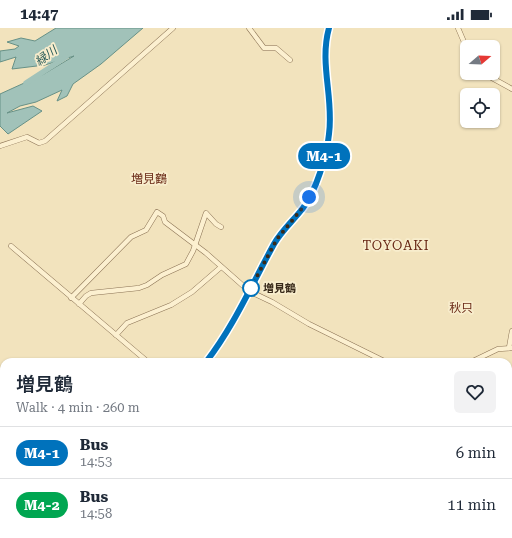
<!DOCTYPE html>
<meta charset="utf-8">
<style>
:root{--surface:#fff;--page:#f2f2f3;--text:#1f2937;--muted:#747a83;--line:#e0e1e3}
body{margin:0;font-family:"Roboto Serif","Noto Sans JP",serif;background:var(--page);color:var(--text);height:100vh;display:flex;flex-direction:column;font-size:15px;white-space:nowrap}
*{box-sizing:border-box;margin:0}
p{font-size:13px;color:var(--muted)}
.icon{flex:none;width:22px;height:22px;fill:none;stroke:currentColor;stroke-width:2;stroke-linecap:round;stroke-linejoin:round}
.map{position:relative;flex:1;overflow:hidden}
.side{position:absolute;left:0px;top:330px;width:512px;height:180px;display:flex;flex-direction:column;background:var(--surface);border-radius:12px 12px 0 0;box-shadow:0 1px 3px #0004}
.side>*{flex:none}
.badge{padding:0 8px;border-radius:13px;font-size:14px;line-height:26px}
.needle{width:26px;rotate:71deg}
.buttons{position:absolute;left:460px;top:12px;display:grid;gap:8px}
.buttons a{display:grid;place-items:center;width:40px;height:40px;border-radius:6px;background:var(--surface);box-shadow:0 1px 3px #0004;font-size:20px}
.you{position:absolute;width:20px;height:20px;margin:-10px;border:3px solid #fff;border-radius:50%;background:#1a73e8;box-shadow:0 0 0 6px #1a73e833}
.map>.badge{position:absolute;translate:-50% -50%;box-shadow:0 0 0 2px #fff}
.round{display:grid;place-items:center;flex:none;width:42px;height:42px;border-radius:6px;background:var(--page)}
.overview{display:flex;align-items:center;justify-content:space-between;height:68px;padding:0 16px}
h1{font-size:19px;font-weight:600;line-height:30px}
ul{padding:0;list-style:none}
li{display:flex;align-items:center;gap:12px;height:52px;padding:0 16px;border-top:1px solid var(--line)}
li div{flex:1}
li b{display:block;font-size:15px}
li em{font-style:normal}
li .badge{min-width:44px;font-weight:700;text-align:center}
.status{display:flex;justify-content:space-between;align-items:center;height:28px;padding:0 20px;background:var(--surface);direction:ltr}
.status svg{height:11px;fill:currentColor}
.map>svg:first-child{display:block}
</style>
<div class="status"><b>14:47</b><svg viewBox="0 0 49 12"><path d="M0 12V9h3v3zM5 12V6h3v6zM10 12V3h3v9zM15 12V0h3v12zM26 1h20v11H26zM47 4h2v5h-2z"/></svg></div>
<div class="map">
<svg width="512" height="510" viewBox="0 0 512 510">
<rect width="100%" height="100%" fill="#f2e3bd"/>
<!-- green -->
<g fill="#c8d090">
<path d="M129,506H165L169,508L171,506H193L195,510H130Z"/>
<path d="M197,506H258L262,510H198Z"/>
</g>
<!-- water -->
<path fill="#a1c2b9" stroke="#679187" d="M56,0H143L101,36L73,56L67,68L57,73L62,62L36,74L20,78L7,85L33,78L42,83L8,106L0,98V66L44,46L74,28L45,37L12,41L16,29L0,34V23L15,21L19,18L7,14L21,10L35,13Z"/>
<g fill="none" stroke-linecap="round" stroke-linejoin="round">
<!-- stream -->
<g stroke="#679187" stroke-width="1">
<path d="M108,506L110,510"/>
<path d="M65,510L68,506"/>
</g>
<!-- river -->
<path stroke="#a1c2b9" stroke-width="5.5" d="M26,55L66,29"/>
<!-- minor casing -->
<g stroke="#8b7254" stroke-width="5.5">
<g id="minor">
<path d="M249,0L264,20H276L290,32"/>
<path d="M458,0L467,21"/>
<path d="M483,45L512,61"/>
<path d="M0,118L27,109L39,115L45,113L173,0"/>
<path d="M11,218L148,334"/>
<path d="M71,270L131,209L146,202L157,184L163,188L165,194L206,225L249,263L272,274L309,296L386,334"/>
<path d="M79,276L86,268L91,265L139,260L147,257L162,247L186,236L193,223L206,185L216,196L221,199"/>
<path d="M116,307L127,295L171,277L192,264L221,239"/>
<path d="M509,320L512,303"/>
<path d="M471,334L498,321L512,320"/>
<path d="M508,403L512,407"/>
<path d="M0,428L4,429"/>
<path d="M508,431L512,425"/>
<path d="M508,444H512"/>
<path d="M508,471H512"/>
<path d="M112,506L115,510"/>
<path d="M165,506L170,510"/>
<path d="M195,506L197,510"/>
<path d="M272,506L273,510"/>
<path d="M288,506V510"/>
<path d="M336,506L337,510"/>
<path d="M352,506L353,510"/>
<path d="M368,506V510"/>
<path d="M397,506V510"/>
<path d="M151,510L159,506"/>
<path d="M302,510L329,506"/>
<path d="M460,510L463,506"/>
</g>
</g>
<!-- major casing -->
<g stroke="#584029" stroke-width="6">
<g id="major">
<path d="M206,334C234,298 252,256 274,216C282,202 294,192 303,180C316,163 327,127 329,106C334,70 319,36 329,0"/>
<path d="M58,510L61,506"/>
</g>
</g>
<!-- highway casing -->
<g stroke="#584029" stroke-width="7">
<g id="highway">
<path d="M0,442L4,443"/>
<path d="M0,447L4,448"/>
<path d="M508,455L512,456"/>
<path d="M508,461H512"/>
</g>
</g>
<!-- minor -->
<use href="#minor" stroke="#fcf0d0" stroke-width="4.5"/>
<!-- major -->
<use href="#major" stroke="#f9db90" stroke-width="5.5"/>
<!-- highway -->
<use href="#highway" stroke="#eaa444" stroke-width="6"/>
</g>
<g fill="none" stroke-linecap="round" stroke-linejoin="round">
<!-- line casing -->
<g stroke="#fff" stroke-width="9">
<path id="line" d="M206,334C234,298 252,256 274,216C282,202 294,192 303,180C316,163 327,127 329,106C334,70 319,36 329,0"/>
</g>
<!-- line -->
<use href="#line" stroke="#0072bc" stroke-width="6"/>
<!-- walk -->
<path stroke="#392a1a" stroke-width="4" stroke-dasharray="0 7.2" d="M251,260L249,263L277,211L304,178L309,169"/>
</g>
<!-- markers -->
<circle fill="#fff" stroke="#0072bc" stroke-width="2" cx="251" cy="260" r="8"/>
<g text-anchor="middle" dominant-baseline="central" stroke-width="3.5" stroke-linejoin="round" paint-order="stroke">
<!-- stop labels -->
<g font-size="11" font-weight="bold" fill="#392a1a" stroke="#f8edcd" text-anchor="start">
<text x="263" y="260">増見鶴</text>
</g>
<!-- water labels -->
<g font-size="12" font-style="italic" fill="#285a58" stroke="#f8edcd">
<text transform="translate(46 28) rotate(-36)">緑川</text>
</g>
<!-- neighbourhood labels -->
<g font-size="12" fill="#692916" stroke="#f8edcd">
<text x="149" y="151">増見鶴</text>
<text x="461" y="280">秋只</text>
</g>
<!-- quarter labels -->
<g font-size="13" letter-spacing="1" fill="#692916" stroke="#f8edcd">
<text x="396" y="217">TOYOAKI</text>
</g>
</g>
</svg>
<div class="buttons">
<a><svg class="needle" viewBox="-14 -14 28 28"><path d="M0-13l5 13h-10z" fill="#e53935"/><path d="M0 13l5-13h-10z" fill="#747a83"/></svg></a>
<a><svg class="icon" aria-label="locate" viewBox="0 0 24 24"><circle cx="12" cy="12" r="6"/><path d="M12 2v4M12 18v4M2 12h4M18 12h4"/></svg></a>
</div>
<div class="you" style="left:309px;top:169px"></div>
<b class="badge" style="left:324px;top:128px;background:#0072bc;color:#fff">M4-1</b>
<section class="side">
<div class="overview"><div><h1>増見鶴</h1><p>Walk · 4 min · 260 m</p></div><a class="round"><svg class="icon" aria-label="heart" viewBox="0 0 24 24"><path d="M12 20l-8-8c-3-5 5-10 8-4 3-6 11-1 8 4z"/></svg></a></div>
<ul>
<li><span class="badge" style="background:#0072bc;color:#fff">M4-1</span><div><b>Bus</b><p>14:53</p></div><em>6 min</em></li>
<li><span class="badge" style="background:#00a651;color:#fff">M4-2</span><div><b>Bus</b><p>14:58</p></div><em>11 min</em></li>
</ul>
</section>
</div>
